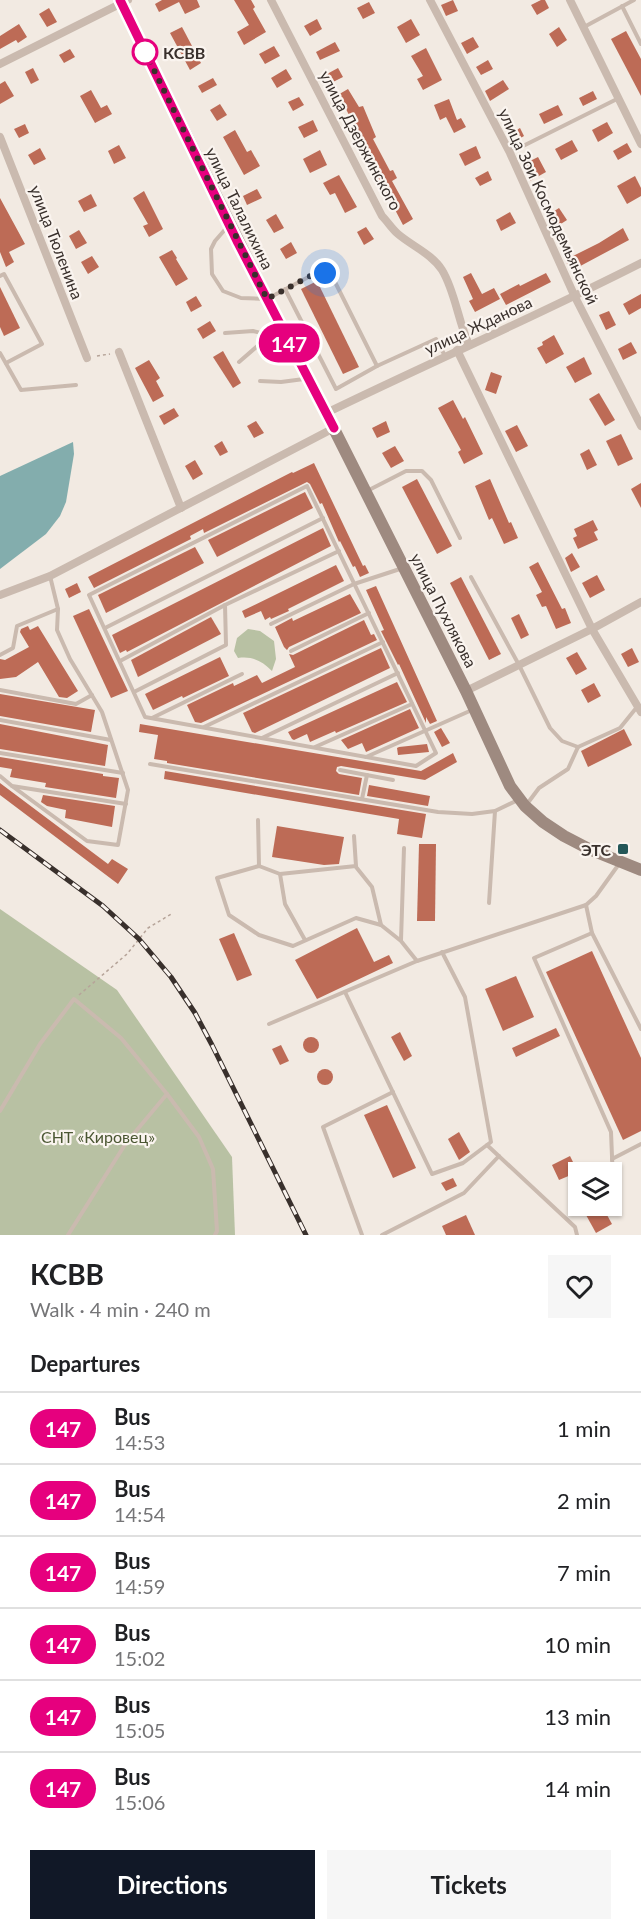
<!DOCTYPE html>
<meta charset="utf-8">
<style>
:root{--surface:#fff;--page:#f6f6f6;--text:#202124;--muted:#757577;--line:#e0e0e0;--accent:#111827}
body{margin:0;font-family:Lato,sans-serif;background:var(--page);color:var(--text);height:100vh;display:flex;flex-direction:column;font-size:22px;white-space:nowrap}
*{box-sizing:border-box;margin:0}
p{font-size:20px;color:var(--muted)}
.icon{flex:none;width:33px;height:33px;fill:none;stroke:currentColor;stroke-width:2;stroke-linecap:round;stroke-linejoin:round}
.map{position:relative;height:1235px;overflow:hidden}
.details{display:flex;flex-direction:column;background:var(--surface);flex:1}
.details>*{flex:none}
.badge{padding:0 12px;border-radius:20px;font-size:21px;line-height:39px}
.controls{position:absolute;left:568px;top:1162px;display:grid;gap:12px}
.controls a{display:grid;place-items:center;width:54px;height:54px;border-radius:0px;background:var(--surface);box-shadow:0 2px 4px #0004;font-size:30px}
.you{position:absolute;width:30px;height:30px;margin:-15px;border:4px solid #fff;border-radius:50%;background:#1a73e8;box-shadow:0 0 0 9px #1a73e833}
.map>.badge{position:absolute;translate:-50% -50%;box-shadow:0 0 0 3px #fff}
h2{padding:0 30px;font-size:22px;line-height:54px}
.round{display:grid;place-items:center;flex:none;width:63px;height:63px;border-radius:0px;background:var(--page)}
.head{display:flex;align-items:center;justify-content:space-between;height:102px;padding:0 30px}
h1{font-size:28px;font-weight:700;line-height:45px}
.cta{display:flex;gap:12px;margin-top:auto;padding:12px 30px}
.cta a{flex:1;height:69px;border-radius:0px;background:var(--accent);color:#fff;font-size:24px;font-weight:700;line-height:69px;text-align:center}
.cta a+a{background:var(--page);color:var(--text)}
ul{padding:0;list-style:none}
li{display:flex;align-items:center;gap:18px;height:72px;padding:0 30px;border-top:2px solid var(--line)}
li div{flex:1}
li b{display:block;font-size:22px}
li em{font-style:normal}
li .badge{min-width:66px;font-weight:700;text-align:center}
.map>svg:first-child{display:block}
</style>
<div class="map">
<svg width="641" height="1235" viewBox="0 0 641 1235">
<rect width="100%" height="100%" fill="#f2eae2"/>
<!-- green -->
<g fill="#b8c1a3">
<path d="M248,629L260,631L274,641L276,659L272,671C262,661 253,656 238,658L234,651L237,638Z"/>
<path d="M0,909L117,990L232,1157L235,1235H0Z"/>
</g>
<!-- water -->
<path fill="#83adad" d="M73,442L74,454L66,502L60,516L46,534L0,569V476Z"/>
<!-- building -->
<g fill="#bd6b56">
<path d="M162,0H197L200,7L185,14L179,2L159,12L155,4Z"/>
<path d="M234,0H251L255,7L253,9L266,32L244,45L237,32L249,25Z"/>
<path d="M453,0L458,11L446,16L441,5Z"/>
<path d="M541,0H545L549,8L537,15L531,5Z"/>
<path d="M369,2L375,13L363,19L357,8Z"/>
<path d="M49,8L57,22L47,27L39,14Z"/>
<path d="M317,19L322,29L310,36L304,26Z"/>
<path d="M411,19L420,35L406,43L397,27Z"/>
<path d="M19,24L27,37L18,43L16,40L0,49V36Z"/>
<path d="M182,27L201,63L190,70L170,33Z"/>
<path d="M559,27L567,40L557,47L549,34Z"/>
<path d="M626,31L641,59V96L611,39Z"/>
<path d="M473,37L479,47L467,54L461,43Z"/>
<path d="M335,42L340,51L320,60L316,52Z"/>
<path d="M274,46L280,56L265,64L259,54Z"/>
<path d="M426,48L442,80L423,90L417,79L423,76L411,56Z"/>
<path d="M70,49L75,57L64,63L59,55Z"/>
<path d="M488,60L493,69L481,75L476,67Z"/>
<path d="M33,68L39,80L31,84L25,72Z"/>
<path d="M338,68L343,77L331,83L327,74Z"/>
<path d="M286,69L292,79L277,88L271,78Z"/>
<path d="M213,78L217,85L202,93L198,86Z"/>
<path d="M503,80L509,89L490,101L485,91Z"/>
<path d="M5,81L14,96L0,104V84Z"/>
<path d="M348,89L359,107L363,106L376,137L373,139L390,171L393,170L397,178L392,181L413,219L403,225L367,156L369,155L344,105L342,106L336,96Z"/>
<path d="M91,90L101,108L107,105L112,114L95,123L80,96Z"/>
<path d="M593,91L597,99L583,106L579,98Z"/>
<path d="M299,97L304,105L293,111L288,102Z"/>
<path d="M449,99L457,120L461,118L466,127L454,133L446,117L440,120L434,105Z"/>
<path d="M220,104L227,115L217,121L210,110Z"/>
<path d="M558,105L563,115L544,124L539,114Z"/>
<path d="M313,120L318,131L304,138L298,127Z"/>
<path d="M607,122L613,133L598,142L592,130Z"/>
<path d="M25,124L29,133L19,138L14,129Z"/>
<path d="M520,128L524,136L512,143L508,135Z"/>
<path d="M235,130L247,152L251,150L260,166L244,175L223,137Z"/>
<path d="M572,140L578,151L561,160L555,149Z"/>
<path d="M627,143L632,152L618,160L613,151Z"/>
<path d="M119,145L126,158L114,164L108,151Z"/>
<path d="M476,146L481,158L465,166L459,154Z"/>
<path d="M40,148L46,159L34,165L28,155Z"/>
<path d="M320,150L327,165L310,173L303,159Z"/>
<path d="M538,157L546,172L530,181L522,165Z"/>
<path d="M488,171L492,180L480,186L475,178Z"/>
<path d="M339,175L357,207L345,213L335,193L330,195L323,183Z"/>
<path d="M635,176L641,188V196L627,204L617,186Z"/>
<path d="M257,189L262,198L247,205L243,196Z"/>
<path d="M144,191L163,229L149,237L143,226L148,224L133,198Z"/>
<path d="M91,194L97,206L84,212L78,201Z"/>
<path d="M0,198L25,244L9,252L14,262L6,267L0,252Z"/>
<path d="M559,208L567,220L556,227L548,215Z"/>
<path d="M510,212L516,223L501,231L496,220Z"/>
<path d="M276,214L284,228L274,233L266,220Z"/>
<path d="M366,227L374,239L364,245L357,232Z"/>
<path d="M623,228L629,240L571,271L565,260L599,243Z"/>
<path d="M79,230L87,243L76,249L69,236Z"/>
<path d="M291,242L297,253L286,259L280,249Z"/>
<path d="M172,250L177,258L176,259L188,279L176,286L159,257Z"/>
<path d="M92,256L99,267L88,274L81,262Z"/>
<path d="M471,273L482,294L494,288L500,299L475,312L469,301L473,299L463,277Z"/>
<path d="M546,273L551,282L506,305L500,294L519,284L520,286Z"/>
<path d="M317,281L359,367L343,374L301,289Z"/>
<path d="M0,287L20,328L4,336L0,327Z"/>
<path d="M641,294V308L629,315L623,304Z"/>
<path d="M196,296L202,306L191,312L186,302Z"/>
<path d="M609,311L616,325L606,330L599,315Z"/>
<path d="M210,321L216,331L203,339L197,329Z"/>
<path d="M554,335L564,354L546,364L537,348L543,345L542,342Z"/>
<path d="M631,342L637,353L623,360L618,349Z"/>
<path d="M223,351L241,383L233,388L213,357Z"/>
<path d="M584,357L592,374L575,383L566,367Z"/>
<path d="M149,360L160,378L156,381L164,396L153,402L135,368Z"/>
<path d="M491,372L502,376L496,394L485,390Z"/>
<path d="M599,393L615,420L605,426L589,399Z"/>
<path d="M453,400L463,419L465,417L483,454L464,464L458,452L461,450L438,408Z"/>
<path d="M174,408L179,416L164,425L159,416Z"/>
<path d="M256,421L264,433L254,438L247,426Z"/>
<path d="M386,421L390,432L377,438L372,428Z"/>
<path d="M517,425L528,446L516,452L505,431Z"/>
<path d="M621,434L633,459L618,466L606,441Z"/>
<path d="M222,441L228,452L220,456L214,446Z"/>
<path d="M395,446L404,461L391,468L382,453Z"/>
<path d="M589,449L597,465L587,470L580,454Z"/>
<path d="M195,460L203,474L193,480L185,466Z"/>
<path d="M314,463L363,566L365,565L369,573L360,577L355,566L353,567L340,541L339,542L322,503L320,504L310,484L307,482L204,533L203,529L190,536L191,539L94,588L88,577L292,472L293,473Z"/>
<path d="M417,479L452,546L437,554L402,487Z"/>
<path d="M490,479L509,523L511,522L518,538L504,544L492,518L489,520L475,486Z"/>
<path d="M641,483V508L631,489Z"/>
<path d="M305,492L313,508L217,557L208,540Z"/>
<path d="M593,520L598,530L594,532L598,540L578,549L573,538L577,536L574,529Z"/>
<path d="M323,528L331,546L127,652L126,650L120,653L112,635Z"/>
<path d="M195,547L204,563L106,613L98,595Z"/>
<path d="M572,553L580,567L571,572L565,558Z"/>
<path d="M538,562L562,609L565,608L571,623L556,629L546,606L542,607L536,595L542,592L529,567Z"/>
<path d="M336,565L344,581L288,609L289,611L271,619L270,617L265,620L261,611L245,618L242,611Z"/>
<path d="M597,575L605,590L590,598L582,583Z"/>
<path d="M461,577L501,654L489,660L450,583Z"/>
<path d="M77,583L81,592L69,598L65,589Z"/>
<path d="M376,586L437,721L430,724L426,717V723L399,664L398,665L381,631L384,630L366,590Z"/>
<path d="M350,594L361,613L289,647L287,650L284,647L275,627L292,618L293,621Z"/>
<path d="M89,609L128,691L111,698L73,616Z"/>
<path d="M519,614L529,635L521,639L511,618Z"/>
<path d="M211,617L221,634L138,677L131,660Z"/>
<path d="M364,620L371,635L374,634L377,640L201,723L195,722L187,705L233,683L234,686L257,675L262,683L295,667L289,654L293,655Z"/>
<path d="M28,626L30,630L38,626L78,691L67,698L59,697L38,662L16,677L0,679V659L5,660L29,647L20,632L21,629Z"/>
<path d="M381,648L390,668L255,733L252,732L243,713Z"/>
<path d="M632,648L639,662L628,667L621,654Z"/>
<path d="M577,652L587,669L576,675L566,658Z"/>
<path d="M220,657L229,676L183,698L182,696L153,710L145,694Z"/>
<path d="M397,682L407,702L336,733L335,731L310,742L307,734L294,740L292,739L288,732Z"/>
<path d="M594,683L601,696L588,703L581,690Z"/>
<path d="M0,694L95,710L91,732L0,716Z"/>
<path d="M410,709L419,728L366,752L362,743L348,749L341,740Z"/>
<path d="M0,724L108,745L105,766L0,749Z"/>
<path d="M140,724L415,770L421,771L453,753L457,762L425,780L341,766L337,767L336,771L339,774L362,778L359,795L167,763V761L154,759L158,735L139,732Z"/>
<path d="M441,728L450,743L442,747L434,732Z"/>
<path d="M624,729L632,745L588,767L581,751Z"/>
<path d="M427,744L429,752L398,755L397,748L399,747Z"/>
<path d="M0,757L103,774V776L119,778L116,798L45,787L46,783L10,777L12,769L0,767Z"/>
<path d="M165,771L426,814L422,838L397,834L399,819L164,779Z"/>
<path d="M0,783L108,864L112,859L128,869L118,884L0,795Z"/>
<path d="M369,785L430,796L428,806L367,796Z"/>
<path d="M43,795L115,806L112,827L65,818L66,810L47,806L41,802Z"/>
<path d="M277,826L344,837L339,864L324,865L272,857Z"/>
<path d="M419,844H436L435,921H417Z"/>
<path d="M357,928L374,962L389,955L393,963L317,999L295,960Z"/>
<path d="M234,933L252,975L237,981L219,939Z"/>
<path d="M592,951L641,1058V1131L623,1140L546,972Z"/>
<path d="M516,976L534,1017L503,1031L485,989Z"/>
<path d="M556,1028L560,1036L516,1057L512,1048Z"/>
<path d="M400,1032L412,1056L404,1061L391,1037Z"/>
<circle cx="311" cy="1045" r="8"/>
<path d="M281,1045L289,1061L280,1065L272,1049Z"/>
<circle cx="325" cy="1077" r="8"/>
<path d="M387,1105L416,1168L393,1178L364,1115Z"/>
<path d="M459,1132L470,1152L459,1160L448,1139Z"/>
<path d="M570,1156L578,1172L559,1180L552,1165Z"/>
<path d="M453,1178L457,1186L446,1191L441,1183Z"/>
<path d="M581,1206H602L612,1224L596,1233Z"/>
<path d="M466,1215L475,1235H446L442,1226Z"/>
</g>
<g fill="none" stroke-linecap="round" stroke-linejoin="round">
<!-- path -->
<g stroke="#b6a499" stroke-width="1.5" stroke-dasharray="3 3" stroke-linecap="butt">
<path d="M97,356L110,354"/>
<path d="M79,995L127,954L148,928L173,913"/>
</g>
<!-- lane -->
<g stroke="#cabaaf" stroke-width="4">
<path d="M622,6L641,44"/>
<path d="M584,27L634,0"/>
<path d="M511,152L617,99"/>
<path d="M229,225L215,241L211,249L212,274L223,291L241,298L267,299L316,273H325L332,276L377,366"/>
<path d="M0,276L4,274L42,344L6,363"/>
<path d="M285,289L336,389L377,366L436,339L445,356"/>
<path d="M225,333L253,331L269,335"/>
<path d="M0,353L21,390L76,385"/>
<path d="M239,362L269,336L280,329"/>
<path d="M260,381L281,382L304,379"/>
<path d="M307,486L436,753L416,766L145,717L89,595Z"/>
<path d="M367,491L406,471H422L431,480L460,538"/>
<path d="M471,577L519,665L550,728L562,741L578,747"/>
<path d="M271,624L354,584L403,568"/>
<path d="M105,628L323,518"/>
<path d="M291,651L369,613"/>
<path d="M0,655L13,648L17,626L58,609"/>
<path d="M120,661L225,605L339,551"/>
<path d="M0,690L76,704L92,695"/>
<path d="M134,692L226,645L225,605"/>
<path d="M152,718L242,674"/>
<path d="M0,720L111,740"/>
<path d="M204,727L383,642"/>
<path d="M262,738L398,673"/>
<path d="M315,747L412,704"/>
<path d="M0,753L123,773"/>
<path d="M366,757L472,710"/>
<path d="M150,764L438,812L472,814L495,811L518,800"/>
<path d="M340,770L393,780"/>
<path d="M0,776L12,786L126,804"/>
<path d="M12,786L87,841L118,845L128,790L102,712L70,659L57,630L58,609L50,576"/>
<path d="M362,799L367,775"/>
<path d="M527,804L539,788L568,769L578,747L620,728L637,707"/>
<path d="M258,820L259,866"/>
<path d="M354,836L356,866L280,874L259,866L217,878L229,915L259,935L293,946L356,918L381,925L401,941L417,961"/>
<path d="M356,867L372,887L381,925"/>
<path d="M280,874L285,904L305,940"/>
<path d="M489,903L495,811"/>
<path d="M586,905L592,933L641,1029"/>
<path d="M592,933L534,958L611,1132L614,1205"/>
<path d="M401,940L404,848"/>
<path d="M345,992L432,1174L463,1163L491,1142L465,997L442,952"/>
<path d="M269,1024L417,961L586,905L596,896L619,864"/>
<path d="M0,1111L40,1044L74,999L121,1038L167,1094L199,1137L213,1169L217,1231L215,1235"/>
<path d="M487,1145L575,1227L577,1235"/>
<path d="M612,1159L641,1144"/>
<path d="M68,1235L126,1143L167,1094"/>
<path d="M362,1235L323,1127L393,1092"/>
<path d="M382,1235L464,1193L499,1156"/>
</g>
<!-- street -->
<g stroke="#cabaaf" stroke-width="8">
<path d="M271,0L382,216C388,222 392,229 398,234C412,246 432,254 442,270C455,291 458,321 469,345"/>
<path d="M430,0L510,153L575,297L641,426"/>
<path d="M570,0L641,144"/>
<path d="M0,64L128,0"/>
<path d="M0,137L87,358"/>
<path d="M457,350L592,629L641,712"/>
<path d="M119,352L181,508"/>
<path d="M326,413C431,362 537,316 641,263"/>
<path d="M0,595L50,576L334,428"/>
<path d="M466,691L592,629L641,602"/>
</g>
<!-- secondary -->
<path stroke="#9e8a80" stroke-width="12" d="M120,0L267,299L326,413L466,691L510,786L525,806L543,822L564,836L589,849L641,870"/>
<!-- rail casing -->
<g stroke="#39302c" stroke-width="5">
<path id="rail" d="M0,830L103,906L139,939L171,977L195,1013L212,1045L306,1235"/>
</g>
<!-- rail -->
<use href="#rail" stroke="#faf4ef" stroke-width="3" stroke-dasharray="9" stroke-linecap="butt"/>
</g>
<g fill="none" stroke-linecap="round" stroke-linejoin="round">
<!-- line casing -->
<g stroke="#fff" stroke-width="14">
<path id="line" d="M120,0L238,243L334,428"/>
</g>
<!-- line -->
<use href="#line" stroke="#e6007e" stroke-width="9"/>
<!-- walk -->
<path stroke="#39302c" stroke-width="6" stroke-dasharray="0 10.8" d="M145,52L267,299L316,273H325"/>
</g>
<!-- markers -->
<circle fill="#fff" stroke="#e6007e" stroke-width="3" cx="145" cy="52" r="12"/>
<rect fill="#245758" stroke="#faf4ef" stroke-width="2" x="617" y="843" width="12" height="12" rx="3"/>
<g text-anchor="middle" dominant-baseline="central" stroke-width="4.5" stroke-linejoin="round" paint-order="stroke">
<!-- stop labels -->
<g font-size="16" font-weight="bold" fill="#39302c" stroke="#faf4ef" text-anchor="start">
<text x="163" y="52">КСВВ</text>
</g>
<!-- street labels -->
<g font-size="16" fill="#39302c" stroke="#faf4ef">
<text transform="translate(361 140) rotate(62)">улица Дзержинского</text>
<text transform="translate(549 206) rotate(65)">улица Зои Космодемьянской</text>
<text transform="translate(240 208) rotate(64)">улица Талалихина</text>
<text transform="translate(57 242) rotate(69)">улица Тюленина</text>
<text transform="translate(478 325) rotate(-25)">улица Жданова</text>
<text transform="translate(444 610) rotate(63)">улица Пухлякова</text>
</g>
<!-- poi labels -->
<g font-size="16" font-weight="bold" fill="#39302c" stroke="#faf4ef" text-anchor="end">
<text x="611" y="849">ЭТС</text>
</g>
<!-- park labels -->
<g font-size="16" fill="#4a5632" stroke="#faf4ef">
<text x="98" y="1136">СНТ «Кировец»</text>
</g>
</g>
</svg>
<div class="controls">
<a><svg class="icon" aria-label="layers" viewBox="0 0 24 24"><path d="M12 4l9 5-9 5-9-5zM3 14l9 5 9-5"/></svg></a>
</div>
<div class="you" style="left:325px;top:273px"></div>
<b class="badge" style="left:289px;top:343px;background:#e6007e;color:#fff">147</b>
</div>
<section class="details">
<div class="head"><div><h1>КСВВ</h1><p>Walk · 4 min · 240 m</p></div><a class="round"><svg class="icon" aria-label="heart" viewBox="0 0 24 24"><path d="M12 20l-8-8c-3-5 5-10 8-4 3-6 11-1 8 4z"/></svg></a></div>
<h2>Departures</h2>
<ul>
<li><span class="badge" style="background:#e6007e;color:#fff">147</span><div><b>Bus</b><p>14:53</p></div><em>1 min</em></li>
<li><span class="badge" style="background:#e6007e;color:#fff">147</span><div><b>Bus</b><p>14:54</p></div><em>2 min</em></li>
<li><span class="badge" style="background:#e6007e;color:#fff">147</span><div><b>Bus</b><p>14:59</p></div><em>7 min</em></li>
<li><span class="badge" style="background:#e6007e;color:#fff">147</span><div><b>Bus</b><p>15:02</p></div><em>10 min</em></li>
<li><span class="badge" style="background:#e6007e;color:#fff">147</span><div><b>Bus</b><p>15:05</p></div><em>13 min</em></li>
<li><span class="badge" style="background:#e6007e;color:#fff">147</span><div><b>Bus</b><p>15:06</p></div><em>14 min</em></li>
</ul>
<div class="cta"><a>Directions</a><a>Tickets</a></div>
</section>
